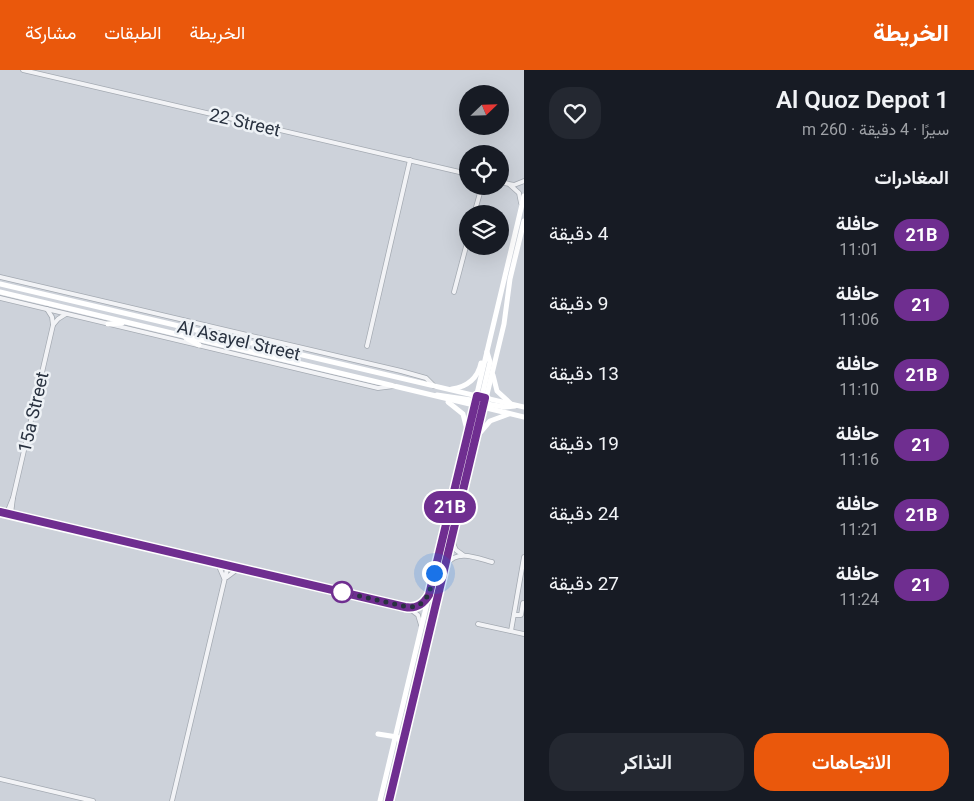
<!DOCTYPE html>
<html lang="ar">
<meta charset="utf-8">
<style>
:root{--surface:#171b24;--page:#242831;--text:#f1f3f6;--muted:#9ea1a6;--accent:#ea580c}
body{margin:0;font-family:Roboto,Vazirmatn,sans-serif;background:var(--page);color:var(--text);direction:rtl;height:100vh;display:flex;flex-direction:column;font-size:19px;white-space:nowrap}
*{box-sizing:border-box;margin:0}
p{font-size:16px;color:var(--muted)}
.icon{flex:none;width:28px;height:28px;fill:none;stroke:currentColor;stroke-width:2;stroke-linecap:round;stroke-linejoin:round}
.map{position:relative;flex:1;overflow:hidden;direction:ltr}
.details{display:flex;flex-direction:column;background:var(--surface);width:450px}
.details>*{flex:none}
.badge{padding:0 10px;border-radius:16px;font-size:18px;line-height:32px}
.needle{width:32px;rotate:67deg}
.fabs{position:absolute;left:459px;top:15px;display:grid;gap:10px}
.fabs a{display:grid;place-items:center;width:50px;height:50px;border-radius:50%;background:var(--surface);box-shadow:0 5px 20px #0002;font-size:25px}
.you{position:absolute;width:25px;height:25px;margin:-12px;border:4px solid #fff;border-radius:50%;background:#1a73e8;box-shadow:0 0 0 8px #1a73e833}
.map>.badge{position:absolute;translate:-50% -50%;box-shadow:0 0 0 2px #fff}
h2{padding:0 25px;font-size:19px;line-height:45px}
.round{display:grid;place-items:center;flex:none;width:52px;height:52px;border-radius:20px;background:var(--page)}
.overview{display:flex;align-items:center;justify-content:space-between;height:85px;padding:0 25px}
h1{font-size:24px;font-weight:600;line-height:38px}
.action{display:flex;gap:10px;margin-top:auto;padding:10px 25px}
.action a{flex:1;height:58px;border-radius:20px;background:var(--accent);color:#fff;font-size:20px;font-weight:600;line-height:58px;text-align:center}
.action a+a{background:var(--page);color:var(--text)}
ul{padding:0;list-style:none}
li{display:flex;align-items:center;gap:15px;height:70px;padding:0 25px}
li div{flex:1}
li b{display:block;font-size:19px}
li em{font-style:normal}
li .badge{min-width:55px;font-weight:700;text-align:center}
header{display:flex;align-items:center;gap:30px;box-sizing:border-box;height:70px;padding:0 25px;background:var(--accent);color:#fff}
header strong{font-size:24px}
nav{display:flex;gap:28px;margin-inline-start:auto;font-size:18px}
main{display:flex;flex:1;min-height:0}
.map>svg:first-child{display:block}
</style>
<header>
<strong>الخريطة</strong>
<nav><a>الخريطة</a><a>الطبقات</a><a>مشاركة</a></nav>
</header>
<main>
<section class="details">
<div class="overview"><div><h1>Al Quoz Depot 1</h1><p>سيرًا · 4 دقيقة · 260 m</p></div><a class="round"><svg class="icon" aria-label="heart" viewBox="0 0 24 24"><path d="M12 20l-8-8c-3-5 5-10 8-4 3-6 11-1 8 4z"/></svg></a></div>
<h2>المغادرات</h2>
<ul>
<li><span class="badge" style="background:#6f2e90;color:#fff">21B</span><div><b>حافلة</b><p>11:01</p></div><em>4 دقيقة</em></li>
<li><span class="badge" style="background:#6f2e90;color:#fff">21</span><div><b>حافلة</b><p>11:06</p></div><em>9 دقيقة</em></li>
<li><span class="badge" style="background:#6f2e90;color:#fff">21B</span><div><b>حافلة</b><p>11:10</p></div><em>13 دقيقة</em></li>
<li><span class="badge" style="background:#6f2e90;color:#fff">21</span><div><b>حافلة</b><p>11:16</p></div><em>19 دقيقة</em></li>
<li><span class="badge" style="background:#6f2e90;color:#fff">21B</span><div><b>حافلة</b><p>11:21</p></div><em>24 دقيقة</em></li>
<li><span class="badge" style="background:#6f2e90;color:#fff">21</span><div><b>حافلة</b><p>11:24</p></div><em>27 دقيقة</em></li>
</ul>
<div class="action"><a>الاتجاهات</a><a>التذاكر</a></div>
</section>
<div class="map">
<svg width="524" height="731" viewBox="0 0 524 731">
<rect width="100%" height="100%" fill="#dfe3e8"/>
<!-- built -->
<path fill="#cdd2da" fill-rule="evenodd" d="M0,0H524V731H0ZM468,24H500V56H468ZM468,84H500V116H468ZM468,144H500V176H468Z"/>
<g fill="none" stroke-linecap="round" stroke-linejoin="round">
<!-- minor casing -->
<g stroke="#a4aab2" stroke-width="5.5">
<g id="minor">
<path d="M23,0L468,104"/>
<path d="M500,112L514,115L524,111"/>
<path d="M510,115L519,123L521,133"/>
<path d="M474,144L482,116"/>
<path d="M0,207L401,301L426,308L434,316"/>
<path d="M454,222L468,169"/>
<path d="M0,228L378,318L394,316"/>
<path d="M53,255L58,249L66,244"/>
<path d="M367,276L410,90"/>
<path d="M0,442L408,537L419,536L428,527"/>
<path d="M7,443L13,428"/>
<path d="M11,444L13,428L53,255L52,247L47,239"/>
<path d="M452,471L456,480L463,485"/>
<path d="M218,494L224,508"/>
<path d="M447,494C457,479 477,488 492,492"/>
<path d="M227,507L239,498"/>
<path d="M410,539L418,545L421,555"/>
<path d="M514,545H521L523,533"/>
<path d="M478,554L524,564"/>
<path d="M511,561L524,487"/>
<path d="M0,709L93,731"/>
<path d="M172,731L228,495"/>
</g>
</g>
<!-- minor -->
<use href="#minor" stroke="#f2f3f6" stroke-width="4"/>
<!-- secondary -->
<g stroke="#fff" stroke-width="5">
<path d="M0,214L524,337"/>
<path d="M0,222L524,347"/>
<path d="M108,254L122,253"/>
<path d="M186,268L199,275"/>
<path d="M493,305L497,321L510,333"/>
<path d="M452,319C467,317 478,308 481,293"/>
<path d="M437,325L478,331"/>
<path d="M481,330L490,292L487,282"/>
<path d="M448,332L463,344L467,360"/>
<path d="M481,333L505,337L515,336"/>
<path d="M478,365L490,351L509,344"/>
<path d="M471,377L476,351"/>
<path d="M378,664L397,667L400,671V677"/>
<path d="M380,731L524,126"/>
<path d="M389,731L504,254L510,209L524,151"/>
</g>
</g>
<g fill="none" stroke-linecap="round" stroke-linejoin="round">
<!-- line casing -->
<g stroke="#fff" stroke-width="11">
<path id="line" d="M0,442L405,537C416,539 423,535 429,525L477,326L485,328L389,731"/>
</g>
<!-- line -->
<use href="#line" stroke="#6f2e90" stroke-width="8"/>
<!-- walk -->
<path stroke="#28313f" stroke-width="5" stroke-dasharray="0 9" d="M342,522L408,537C429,537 430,519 434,503"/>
</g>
<!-- markers -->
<circle fill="#fff" stroke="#6f2e90" stroke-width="2.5" cx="342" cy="522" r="10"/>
<g text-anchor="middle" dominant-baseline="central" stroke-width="5" stroke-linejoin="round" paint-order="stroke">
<!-- street labels -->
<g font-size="18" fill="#28313f" stroke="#eef2f6">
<text transform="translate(245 52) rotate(13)">22 Street</text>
<text transform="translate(239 270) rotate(13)">Al Asayel Street</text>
<text transform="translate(33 342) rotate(-77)">15a Street</text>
</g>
</g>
</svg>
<div class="fabs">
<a><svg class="needle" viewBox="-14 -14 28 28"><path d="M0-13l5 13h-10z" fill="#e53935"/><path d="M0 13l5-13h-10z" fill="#9ea1a6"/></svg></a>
<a><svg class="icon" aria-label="locate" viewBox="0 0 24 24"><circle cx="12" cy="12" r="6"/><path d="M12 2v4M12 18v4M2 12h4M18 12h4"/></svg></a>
<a><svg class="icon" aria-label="layers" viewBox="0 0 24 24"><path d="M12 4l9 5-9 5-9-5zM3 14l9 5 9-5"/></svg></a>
</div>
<div class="you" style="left:434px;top:503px"></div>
<b class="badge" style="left:450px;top:437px;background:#6f2e90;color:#fff">21B</b>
</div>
</main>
